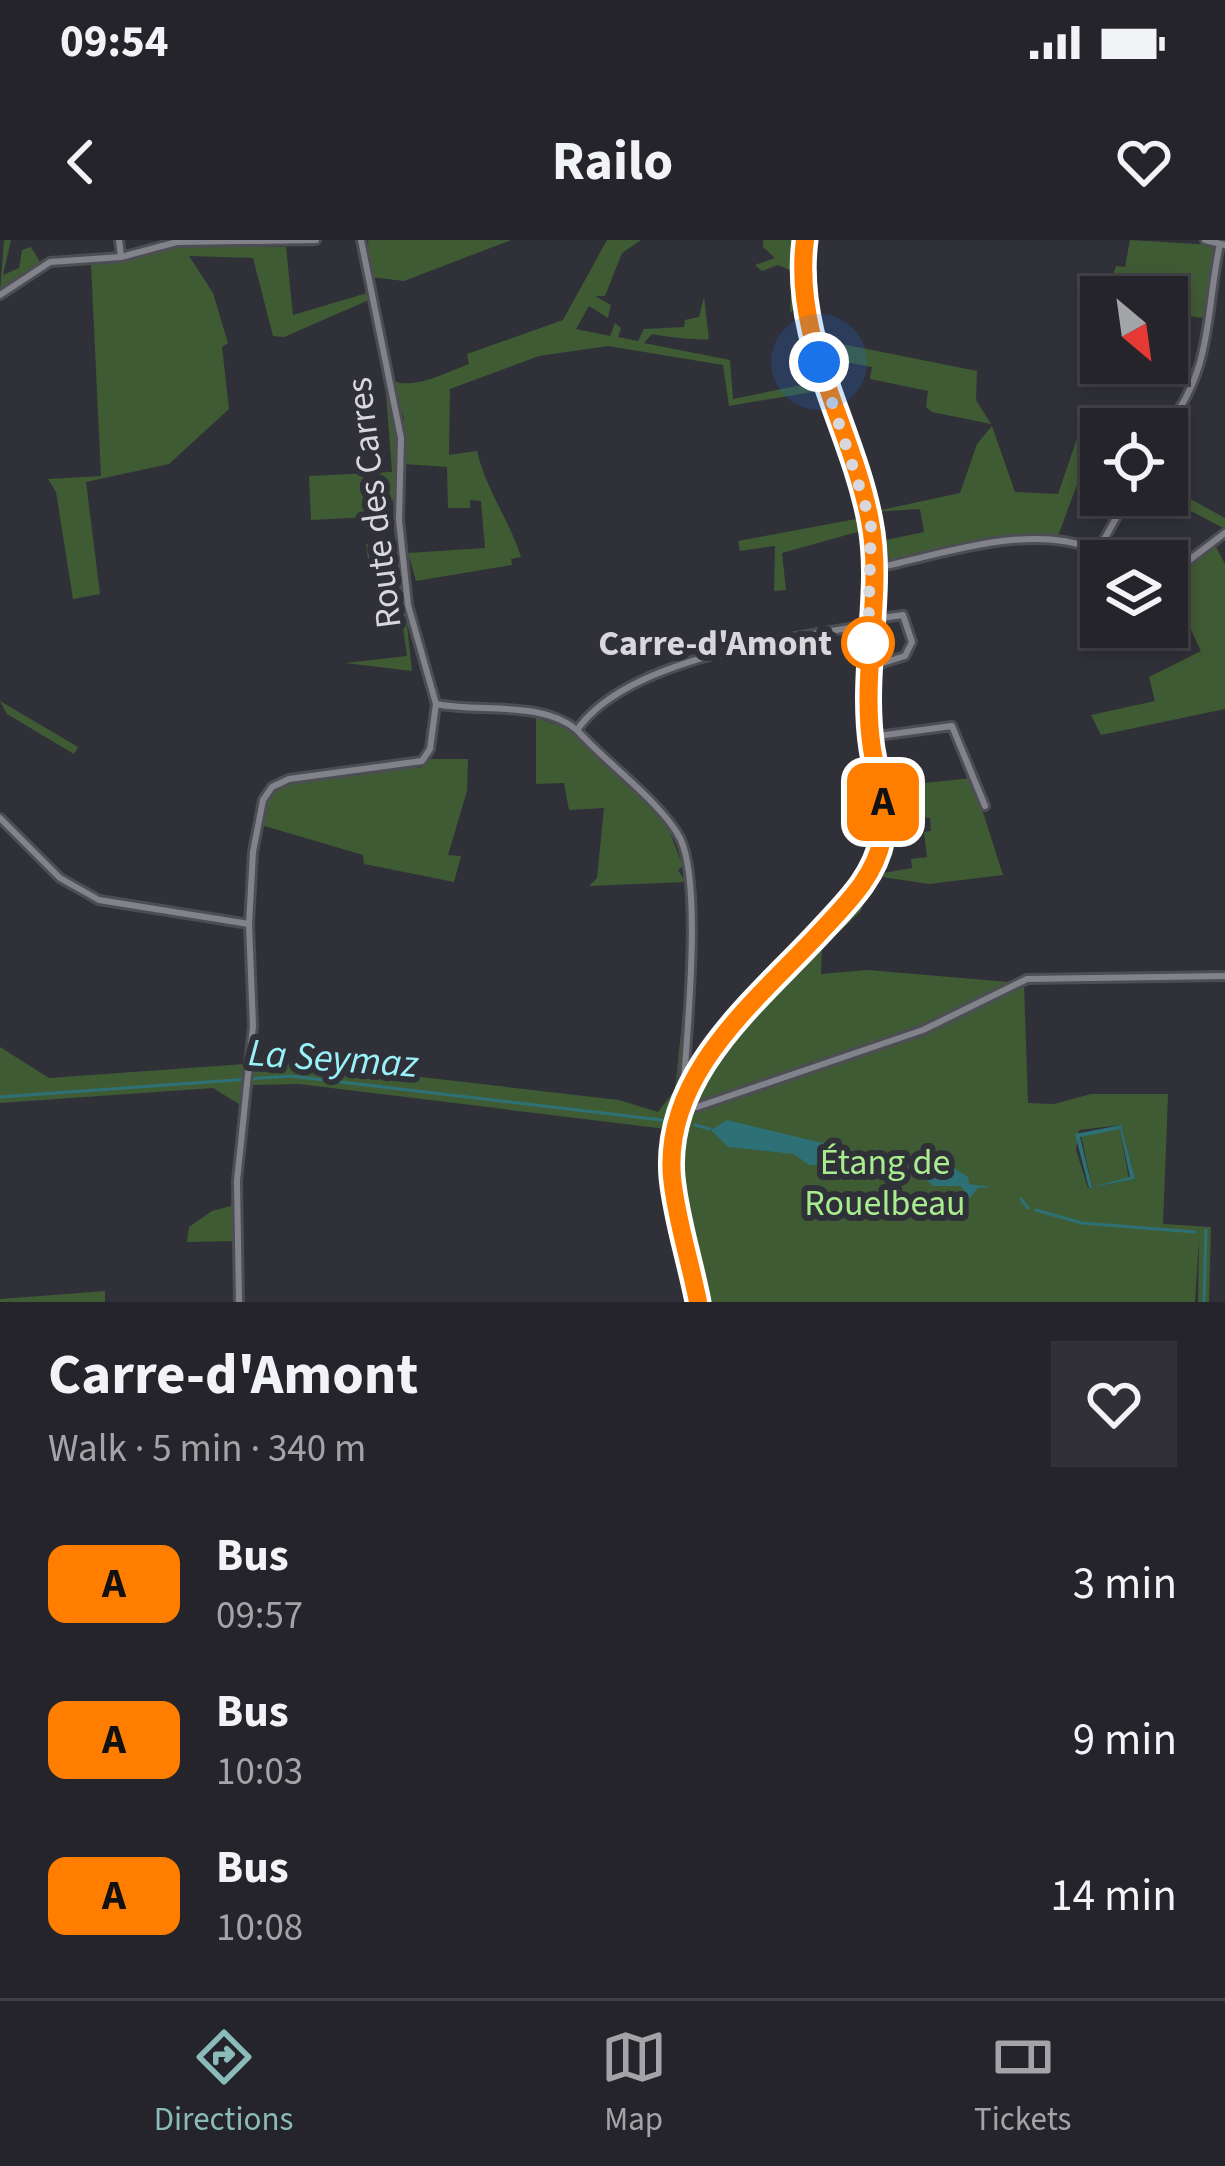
<!DOCTYPE html>
<meta charset="utf-8">
<style>
:root{--surface:#24242a;--page:#303036;--text:#f1f3f6;--muted:#a3a4a8;--line:#414147;--accent:#8bbbb9}
body{margin:0;font-family:"Source Sans 3",sans-serif;background:var(--page);color:var(--text);height:100vh;display:flex;flex-direction:column;font-size:45px;white-space:nowrap}
*{box-sizing:border-box;margin:0}
p{font-size:39px;color:var(--muted)}
.icon{flex:none;width:66px;height:66px;fill:none;stroke:currentColor;stroke-width:2;stroke-linecap:round;stroke-linejoin:round}
.map{position:relative;height:1062px;overflow:hidden}
.sheet{display:flex;flex-direction:column;background:var(--surface);flex:1}
.sheet>*{flex:none}
.badge{padding:0 24px;border-radius:18px;font-size:42px;line-height:78px}
.needle{width:78px;rotate:151deg}
.tools{position:absolute;left:1080px;top:36px;display:grid;gap:24px}
.tools a{display:grid;place-items:center;width:108px;height:108px;border-radius:0px;background:var(--surface);box-shadow:0 6px 18px #0003,0 0 0 3px var(--line);font-size:60px}
.you{position:absolute;width:60px;height:60px;margin:-30px;border:9px solid #fff;border-radius:50%;background:#1a73e8;box-shadow:0 0 0 18px #1a73e833}
.map>.badge{position:absolute;translate:-50% -50%;box-shadow:0 0 0 6px #fff}
.round{display:grid;place-items:center;flex:none;width:126px;height:126px;border-radius:0px;background:var(--page)}
.head{display:flex;align-items:center;justify-content:space-between;height:204px;padding:0 48px}
h1{font-size:57px;font-weight:700;line-height:90px}
ul{padding:0;list-style:none}
li{display:flex;align-items:center;gap:36px;height:156px;padding:0 48px}
li div{flex:1}
li b{display:block;font-size:45px}
li em{font-style:normal}
li .badge{min-width:132px;font-weight:700;text-align:center}
.status{display:flex;justify-content:space-between;align-items:center;height:84px;padding:0 60px;background:var(--surface);direction:ltr}
.status svg{height:33px;fill:currentColor}
header{display:flex;justify-content:space-between;align-items:center;height:156px;padding:0 48px;background:var(--surface);font-size:54px;font-weight:700}
.dock{display:flex;justify-content:space-around;align-items:center;height:168px;border-top:3px solid var(--line);background:var(--surface);font-size:33px;color:var(--muted)}
.dock a{display:grid;justify-items:center;gap:6px}
.dock .current{color:var(--accent)}
.map>svg:first-child{display:block}
</style>
<div class="status"><b>09:54</b><svg viewBox="0 0 49 12"><path d="M0 12V9h3v3zM5 12V6h3v6zM10 12V3h3v9zM15 12V0h3v12zM26 1h20v11H26zM47 4h2v5h-2z"/></svg></div>
<header><svg class="icon" aria-label="back" viewBox="0 0 24 24"><path d="M15 5l-7 7 7 7"/></svg>Railo<svg class="icon" aria-label="heart" viewBox="0 0 24 24"><path d="M12 20l-8-8c-3-5 5-10 8-4 3-6 11-1 8 4z"/></svg></header>
<div class="map">
<svg width="1225" height="1062" viewBox="0 0 1225 1062">
<rect width="100%" height="100%" fill="#303038"/>
<!-- green -->
<g fill="#3f5b34" fill-rule="evenodd">
<path d="M4,0H11L3,35L19,28L22,10L31,7L40,22L0,52Z"/>
<path d="M368,0H511L404,41L370,37Z"/>
<path d="M607,0H641L622,13L605,56H595L611,65L608,78L589,66L576,89L610,96L615,83L621,88L618,97L638,101L644,89L684,87L685,80L699,77L704,57L709,99C701,101 660,96 652,94L644,103L730,120L733,159L821,141L824,150L729,166L723,125L608,106L539,116L450,149L449,215L477,211C486,250 509,279 521,317L511,319L512,325L416,341L408,313L485,308L481,261L470,260V268H448L447,227L404,224V178L391,140C413,151 447,132 469,124L467,114L563,80Z"/>
<path d="M763,0H800V62L790,73L792,31L778,25L762,31L755,25L775,18L763,7Z"/>
<path d="M1130,0L1212,5L1216,12L1210,70L1202,78L1183,75L1182,127L1195,130L1162,189L1189,142L1188,135L1142,123H1167V57H1105L1116,26L1125,27Z"/>
<path d="M177,6L286,7L293,75L367,53L369,60L284,97L273,96L253,18L189,16L213,53L228,103L222,107L229,169L169,224L86,242L100,354L73,359L56,252L48,239L101,236L91,24Z"/>
<path d="M817,99L977,131L976,160L991,184L932,172L926,167L928,151L870,139L872,127L823,118Z"/>
<path d="M386,153L397,187L396,260L389,261V276L311,280L309,236L392,232Z"/>
<path d="M1085,175L1125,189L1097,191L1058,296L889,323L886,300L924,292L920,269L872,272L960,253L977,204L992,186L1015,252L1058,254Z"/>
<path d="M1167,246L1225,278V289L1161,255H1167Z"/>
<path d="M867,277L868,289L782,313L786,350L774,351L775,306L740,311L738,301Z"/>
<path d="M398,303L412,431L345,423L407,416L393,316L368,319L366,304Z"/>
<path d="M1215,305L1225,324V469L1101,495L1091,475L1155,461L1149,437L1201,411L1167,339Z"/>
<path d="M1101,337V387H1109L1081,395L1096,338Z"/>
<path d="M0,461L78,507L74,514L7,474Z"/>
<path d="M536,478L573,490L667,585L683,626L678,630L686,642L589,646L597,638L604,568L569,570L564,543L536,544Z"/>
<path d="M430,519H468L467,551L448,615L461,616L454,642L364,624L363,615L261,585L266,559C288,529 384,527 420,528Z"/>
<path d="M972,538L1003,635L929,644L876,636L860,672L822,708L821,734L867,730L1009,742L925,788L687,865C692,836 750,761 779,751L872,635L912,628L911,619L927,617L924,592L931,591L930,578L922,577L905,545Z"/>
<path d="M1024,743L1028,863L1054,864L1091,854H1168L1163,984L1211,987L1209,1062H1198L1199,998L1195,1062H701L674,923L681,875L925,791ZM1121,885L1135,939L1088,948L1076,910L1079,890Z"/>
<path d="M683,772C682,833 668,884 667,943L666,889L299,844L249,845L251,824L300,823L619,860L658,872L675,850Z"/>
<path d="M0,807L49,838L245,824L242,866L213,848L0,863Z"/>
<path d="M1120,889L1129,939L1092,947L1081,895Z"/>
<path d="M233,940L237,1001L187,1002L189,987L212,971L231,966Z"/>
<path d="M105,1051V1062H0V1059Z"/>
</g>
<!-- water -->
<g fill="#2d7176" fill-rule="evenodd">
<path d="M727,880L893,920L897,928L918,931L925,923L950,926L968,937L969,944L992,947L978,948L969,959L961,946H933L918,932L897,929L890,934L864,923L854,938L832,926L809,925L794,914L728,907L711,890Z"/>
<path d="M1121,885L1135,939L1089,948L1075,894ZM1120,889L1130,937L1092,947L1080,897Z"/>
</g>
<g fill="none" stroke-linecap="round" stroke-linejoin="round">
<!-- stream -->
<g stroke="#2d7176" stroke-width="3">
<path d="M0,857L290,836L662,880"/>
<path d="M695,885L710,889"/>
<path d="M1021,959L1028,968"/>
<path d="M1036,970L1082,983L1195,992"/>
<path d="M1204,1062L1206,990"/>
</g>
<!-- minor casing -->
<g stroke="#4d4d54" stroke-width="12">
<g id="minor">
<path d="M119,0L121,17"/>
<path d="M1205,0L1225,5"/>
<path d="M0,55L50,22L121,17L177,2L316,0"/>
<path d="M1165,189C1214,129 1205,73 1220,4"/>
<path d="M1097,312L1129,255"/>
<path d="M872,329C938,316 1025,283 1091,308L1101,333"/>
<path d="M1167,337L1225,293"/>
<path d="M867,428L905,416L912,402L903,375L868,380"/>
<path d="M436,464C480,473 541,460 577,490C627,418 788,398 868,385"/>
<path d="M577,490C605,522 661,562 680,598C703,644 686,801 683,857"/>
<path d="M870,497L952,486L985,566"/>
<path d="M0,578L60,638L99,660L249,684"/>
<path d="M679,867H697L923,790L1027,739L1225,736"/>
<path d="M239,1062L237,941L253,786L249,684L253,612L263,560L272,547L289,539L422,521L430,509L436,464L408,365L399,280L401,198L361,0"/>
</g>
</g>
<!-- tertiary casing -->
<g stroke="#4d4d54" stroke-width="14">
<path id="tertiary" d="M698,1062L672,939L680,864L721,800L858,651L875,621L883,588L867,451L870,283L808,89L803,51L805,0"/>
</g>
<!-- minor -->
<use href="#minor" stroke="#82828b" stroke-width="6"/>
<!-- tertiary -->
<use href="#tertiary" stroke="#82828b" stroke-width="8"/>
</g>
<g fill="none" stroke-linecap="round" stroke-linejoin="round">
<!-- line casing -->
<g stroke="#fff" stroke-width="27">
<path id="line" d="M698,1062C690,1020 676,979 672,937C663,832 759,759 823,689C848,662 875,636 882,599C887,568 877,539 872,509C860,433 884,351 870,281C852,186 792,100 805,0"/>
</g>
<!-- line -->
<use href="#line" stroke="#ff7e00" stroke-width="18"/>
<!-- walk -->
<path stroke="#d7d7dc" stroke-width="12" stroke-dasharray="0 21.6" d="M819,122L871,283L868,403"/>
</g>
<!-- markers -->
<circle fill="#fff" stroke="#ff7e00" stroke-width="6" cx="868" cy="403" r="24"/>
<g text-anchor="middle" dominant-baseline="central" stroke-width="12" stroke-linejoin="round" paint-order="stroke">
<!-- street labels -->
<g font-size="36" fill="#d7d7dc" stroke="#303038">
<text transform="translate(374 263) rotate(-97)">Route des Carres</text>
</g>
<!-- stop labels -->
<g font-size="36" font-weight="bold" fill="#d7d7dc" stroke="#303038" text-anchor="end">
<text x="832" y="403">Carre-d'Amont</text>
</g>
<!-- park labels -->
<g font-size="36" fill="#a8ec8d" stroke="#303038">
<text x="885" y="922">Étang de<tspan x="885" dy="41">Rouelbeau</tspan></text>
</g>
<!-- water labels -->
<g font-size="39" font-style="italic" fill="#99f2f9" stroke="#303038">
<text transform="translate(333 819) rotate(4)">La Seymaz</text>
</g>
</g>
</svg>
<div class="tools">
<a><svg class="needle" viewBox="-14 -14 28 28"><path d="M0-13l5 13h-10z" fill="#e53935"/><path d="M0 13l5-13h-10z" fill="#a3a4a8"/></svg></a>
<a><svg class="icon" aria-label="locate" viewBox="0 0 24 24"><circle cx="12" cy="12" r="6"/><path d="M12 2v4M12 18v4M2 12h4M18 12h4"/></svg></a>
<a><svg class="icon" aria-label="layers" viewBox="0 0 24 24"><path d="M12 4l9 5-9 5-9-5zM3 14l9 5 9-5"/></svg></a>
</div>
<div class="you" style="left:819px;top:122px"></div>
<b class="badge" style="left:883px;top:562px;background:#ff7e00;color:#111">A</b>
</div>
<section class="sheet">
<div class="head"><div><h1>Carre-d'Amont</h1><p>Walk · 5 min · 340 m</p></div><a class="round"><svg class="icon" aria-label="heart" viewBox="0 0 24 24"><path d="M12 20l-8-8c-3-5 5-10 8-4 3-6 11-1 8 4z"/></svg></a></div>
<ul>
<li><span class="badge" style="background:#ff7e00;color:#111">A</span><div><b>Bus</b><p>09:57</p></div><em>3 min</em></li>
<li><span class="badge" style="background:#ff7e00;color:#111">A</span><div><b>Bus</b><p>10:03</p></div><em>9 min</em></li>
<li><span class="badge" style="background:#ff7e00;color:#111">A</span><div><b>Bus</b><p>10:08</p></div><em>14 min</em></li>
</ul>
</section>
<nav class="dock">
<a class="current"><svg class="icon" aria-label="directions" viewBox="0 0 24 24"><path d="M12 3l9 9-9 9-9-9zM9 14v-3h6M13 9l2 2-2 2"/></svg>Directions</a>
<a><svg class="icon" aria-label="map" viewBox="0 0 24 24"><path d="M3 6l6-2 6 2 6-2v14l-6 2-6-2-6 2zM9 4v14M15 6v14"/></svg>Map</a>
<a><svg class="icon" aria-label="tickets" viewBox="0 0 24 24"><path d="M3 7h18v10H3zM15 7v10"/></svg>Tickets</a>
</nav>
